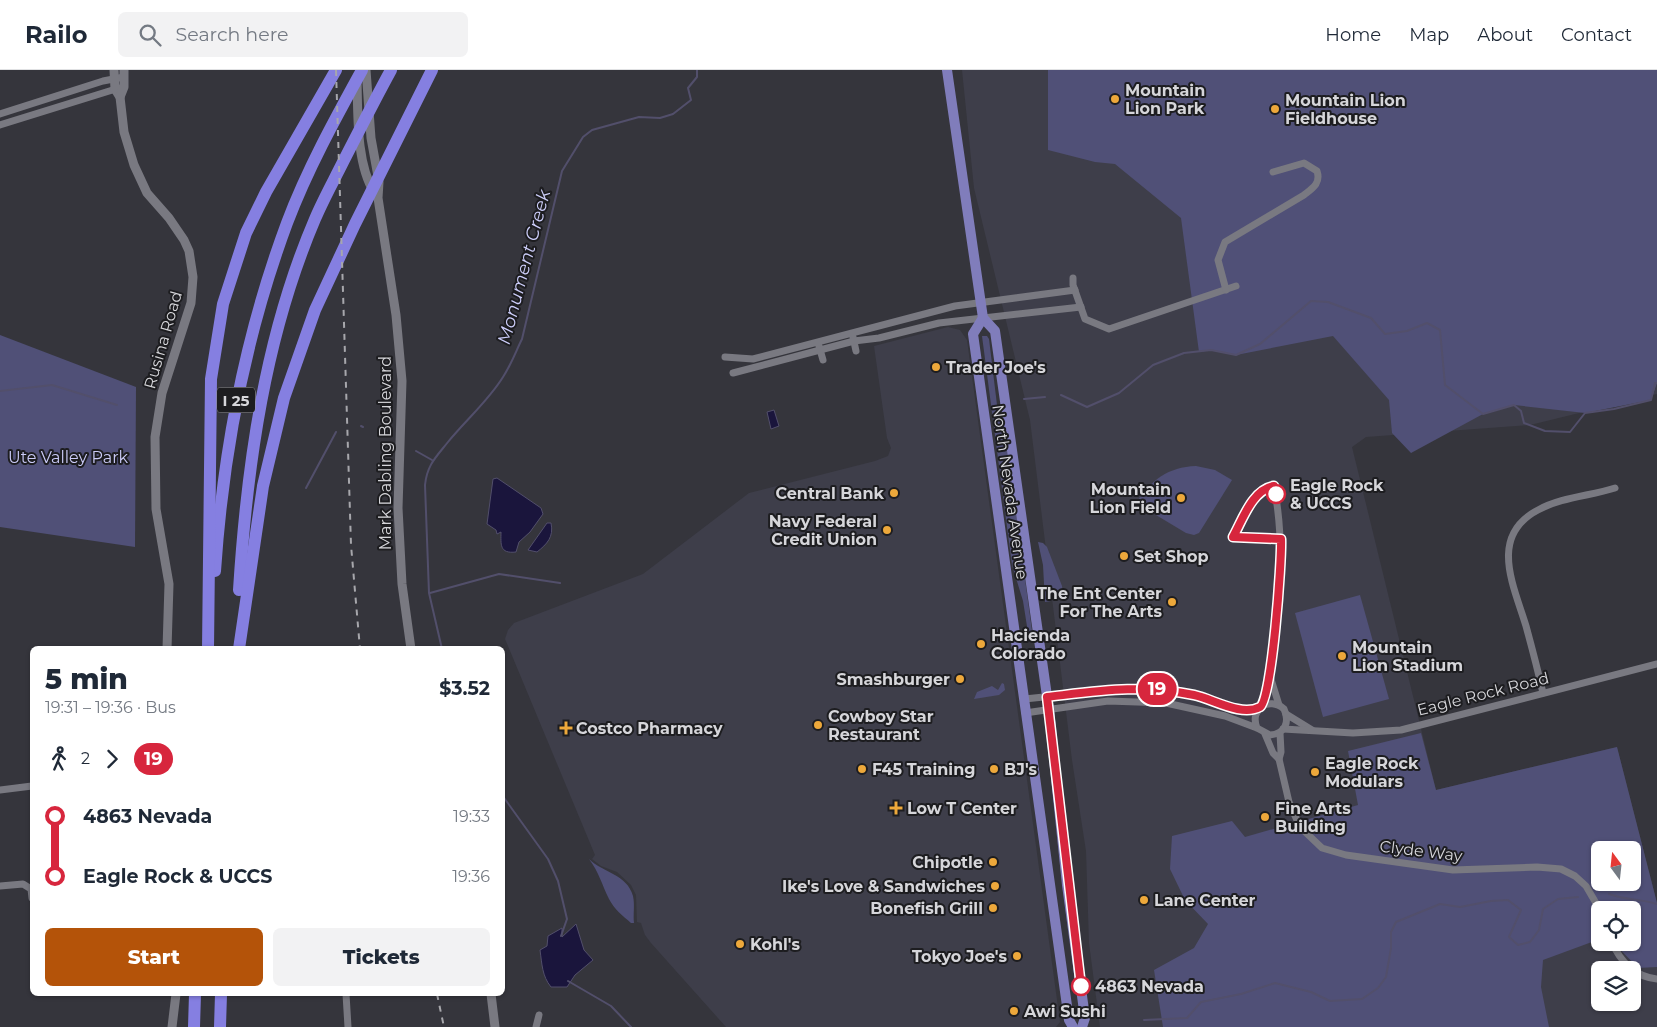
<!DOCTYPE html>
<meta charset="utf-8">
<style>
:root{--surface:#fff;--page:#f2f2f3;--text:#1f2937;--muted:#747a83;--line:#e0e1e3;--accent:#b45309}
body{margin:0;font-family:Montserrat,sans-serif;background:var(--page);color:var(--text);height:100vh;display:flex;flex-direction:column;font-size:19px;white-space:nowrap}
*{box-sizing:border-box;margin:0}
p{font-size:16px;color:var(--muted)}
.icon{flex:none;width:28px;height:28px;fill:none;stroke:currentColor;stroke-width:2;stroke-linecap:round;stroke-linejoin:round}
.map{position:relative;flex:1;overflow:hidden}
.sheet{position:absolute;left:30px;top:576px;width:475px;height:350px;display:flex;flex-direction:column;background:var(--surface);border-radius:8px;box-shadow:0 1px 4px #0004}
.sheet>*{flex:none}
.badge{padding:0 10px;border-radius:16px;font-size:18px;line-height:32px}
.needle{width:32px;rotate:345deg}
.controls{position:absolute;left:1591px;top:771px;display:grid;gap:10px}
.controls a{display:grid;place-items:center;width:50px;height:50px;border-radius:8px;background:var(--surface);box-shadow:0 1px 4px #0004;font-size:25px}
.map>.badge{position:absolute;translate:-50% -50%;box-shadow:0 0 0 2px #fff}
.legs{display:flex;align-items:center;gap:8px;height:55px;padding:0 15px;font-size:16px}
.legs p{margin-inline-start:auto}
.summary{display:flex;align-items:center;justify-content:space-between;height:85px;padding:0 15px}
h1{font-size:28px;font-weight:800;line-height:38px}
.action{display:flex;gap:10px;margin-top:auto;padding:10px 15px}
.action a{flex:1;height:58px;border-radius:8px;background:var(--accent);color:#fff;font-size:20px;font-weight:800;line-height:58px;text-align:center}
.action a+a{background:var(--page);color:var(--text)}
ul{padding:0 15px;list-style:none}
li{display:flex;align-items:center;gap:18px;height:60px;font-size:19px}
li i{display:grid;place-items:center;width:8px;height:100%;margin:0 6px;background:currentColor}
li i::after{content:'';width:12px;height:12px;margin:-6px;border:4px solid;border-radius:50%;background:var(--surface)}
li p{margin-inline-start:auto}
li:first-child i{background:linear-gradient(#0000 50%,currentColor 0)}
li:last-child i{background:linear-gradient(currentColor 50%,#0000 0)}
header{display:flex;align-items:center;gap:30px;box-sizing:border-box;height:70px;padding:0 25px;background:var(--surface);border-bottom:1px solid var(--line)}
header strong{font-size:24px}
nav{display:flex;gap:28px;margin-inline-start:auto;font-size:18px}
.search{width:350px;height:45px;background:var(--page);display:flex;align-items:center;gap:12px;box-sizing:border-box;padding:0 18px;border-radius:8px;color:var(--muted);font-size:19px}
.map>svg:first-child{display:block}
</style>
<header>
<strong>Railo</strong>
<div class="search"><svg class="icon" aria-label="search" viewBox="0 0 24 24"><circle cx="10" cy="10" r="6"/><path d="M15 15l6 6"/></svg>Search here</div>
<nav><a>Home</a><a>Map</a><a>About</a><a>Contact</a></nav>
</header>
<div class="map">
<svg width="1657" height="957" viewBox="0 0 1657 957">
<rect width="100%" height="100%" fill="#35353c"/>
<!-- built -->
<g fill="#3e3e4a" fill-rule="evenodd">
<path d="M962,0H1657V324L1530,355L1366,367L1352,377L1436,720L1617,677L1657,833V957H1100L1089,873L1086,781L1072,690L1030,350L974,118ZM1600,780H1632V812H1600ZM1600,840H1632V872H1600ZM1600,900H1632V932H1600Z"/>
<path d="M948,257L960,260L967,270L1060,952L1056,957H726L651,873L645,865L641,853L637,852L636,825L631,815L617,802L601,796L592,789L595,785L508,576L505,569L508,560L514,553L643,504L749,423L875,391L888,386L891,378L887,368L874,276Z"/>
</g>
<!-- green -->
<g fill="#505077" fill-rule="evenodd">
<path d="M1048,0H1657V313L1651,330L1585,343L1514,335L1483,344L1411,383L1392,363L1389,330L1333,266L1236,285L1211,280L1199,282L1181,148L1115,94L1095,92L1048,80Z"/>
<path d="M0,265L136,317L135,477L0,457Z"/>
<path d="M982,266H987L989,269L997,335L1005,362L1033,568L1029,569L1023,531L1012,495Z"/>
<path d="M1196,396L1215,400L1232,410L1199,463L1194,465L1186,463L1136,433C1151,410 1168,397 1196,396Z"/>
<path d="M1038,472L1043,473L1047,477L1062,516L1063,523H1056L1051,531L1045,532L1043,495Z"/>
<path d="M1360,525L1389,629L1323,647L1295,543Z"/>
<path d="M1002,613L1004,614L1005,620L999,625L974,629L977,622L992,616L998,620Z"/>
<path d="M1421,663L1436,720L1617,677L1657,833V897L1638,898L1614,873L1632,872V840H1600V869L1543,890L1541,917L1549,957H1163L1154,900L1194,878L1208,854L1185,830L1170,799L1172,766L1232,751L1245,767L1358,735L1348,681ZM1600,780H1632V812H1600Z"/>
<path d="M589,789C603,803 627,804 633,826C635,835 633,844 634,853H631C623,846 614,839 609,829C602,815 599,802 589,789Z"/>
</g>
<!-- water -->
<g fill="#1a153c" stroke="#524f6b">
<path d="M774,340L779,356L771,359L767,342Z"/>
<path d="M497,408L541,438L543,444L530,462L519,472L516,482C499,484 501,474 501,462L497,464L496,460L487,454L493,409Z"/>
<path d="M547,453H551C554,467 547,474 537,482L528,480Z"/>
<path d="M576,854L584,880L593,890L575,905L567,917H551C542,906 542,894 540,880L547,876L548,866L562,858V867Z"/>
</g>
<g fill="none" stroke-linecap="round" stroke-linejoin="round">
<!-- stream -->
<g stroke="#524f6b" stroke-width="2">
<path d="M0,321L52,315L117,335"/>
<path d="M1061,325L1087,337L1119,323L1153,295L1184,283L1211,280L1236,285L1260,274L1311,231L1328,232L1371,248L1385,264L1407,261L1427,253L1440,260L1445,315L1483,344L1514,335L1521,341L1524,353L1545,361L1570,362L1585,343L1614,339L1651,330L1655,313H1657"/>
<path d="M1024,329L1045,327"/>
<path d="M361,356L363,357"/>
<path d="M416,381L432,390"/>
<path d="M306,418L336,362"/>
<path d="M430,523L499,504L560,513"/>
<path d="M442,579L429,523L425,415C427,395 436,387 448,372C465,351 489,330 503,307C511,295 516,281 522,269L562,101L583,67L592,60L639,47L660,48L673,44L691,30L688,18L697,7V0"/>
<path d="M502,725L548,789L558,811L567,849L561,866"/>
<path d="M1609,824C1625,830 1641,829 1657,834"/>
<path d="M568,911L611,936L631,957"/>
<path d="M1144,950L1187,948L1201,932L1241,924L1275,913L1311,922L1330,931L1362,929L1378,918L1386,907L1391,878V862L1396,852L1440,834L1460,837L1491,831L1508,830L1521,840L1509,867L1518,875L1530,872L1539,860L1543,839L1558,829L1578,827"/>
</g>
<!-- minor -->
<g stroke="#797981" stroke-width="7">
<path d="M0,44L103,11L124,7"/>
<path d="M0,55L119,18"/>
<path d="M1073,208V215L1085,249L1109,259L1236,216"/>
<path d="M1226,220L1218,190L1225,172L1304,125C1313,118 1321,113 1317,101L1304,93L1273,102"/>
<path d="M853,267L856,281"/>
<path d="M819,276L823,290"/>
<path d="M725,287L753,289L955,236L1075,220"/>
<path d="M733,303L854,271L879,268L939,253L1081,237"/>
<path d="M1270,606L1279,635"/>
<path d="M1543,623C1538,601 1532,578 1526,556C1514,516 1488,466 1538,440C1562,427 1590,426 1615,418"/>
<path d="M1024,629C1070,625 1115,615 1161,619C1193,622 1230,643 1259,638"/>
<path d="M1263,634C1277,563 1288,488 1274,416C1252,420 1243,449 1233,467L1281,469"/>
<path d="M1025,643L1108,631L1166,633L1225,646L1257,658L1270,665C1285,664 1290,652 1284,639C1269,626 1249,639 1257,658"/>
<path d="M1286,644L1312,660"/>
<path d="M1283,659L1353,663L1401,660L1657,594"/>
<path d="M1265,664L1273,683L1279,689L1289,732L1300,757L1322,778L1346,785L1453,800L1537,797L1561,799L1575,806L1586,816L1600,840"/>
<path d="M1279,689L1281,682L1280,663"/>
<path d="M0,720L32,716"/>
<path d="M0,816L23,814L31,819L32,828"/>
<path d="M1612,872C1620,892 1636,907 1657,909"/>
<path d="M346,924L348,957"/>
<path d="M536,957L539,945"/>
</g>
<!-- tertiary -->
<g stroke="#797981" stroke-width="9">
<path d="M114,0L115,19L120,27L124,62L134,95L147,123L169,148L184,170L189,181L193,207L191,233L162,323L155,367L156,439L169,514L167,579"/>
<path d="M366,0L371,68L379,112L378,128L396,245L402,311L398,438L402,514L411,579"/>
<path d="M357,10C358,44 356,93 374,122"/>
<path d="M120,27L124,17V0"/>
<path d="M491,924L495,957"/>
<path d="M172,957L176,924"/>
</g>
<!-- primary -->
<g stroke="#807dbb" stroke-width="10">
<path d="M947,0L983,248L995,261L1049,640L1067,815L1085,948L1082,957"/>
<path d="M983,248L973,264L1069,950L1073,957"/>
</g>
<!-- motorway -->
<g stroke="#857fe1" stroke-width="12">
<path d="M215,501C223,381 245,266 287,153C307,100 335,49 362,0"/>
<path d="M239,520C247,394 265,266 315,149C323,130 333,112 342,94C358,63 374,31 391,0"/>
<path d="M208,579L211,309L223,234L246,163L266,122L336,0"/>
<path d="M239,579L263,416L284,328L315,240L355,154L432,0"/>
<path d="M194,957L195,924"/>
<path d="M220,957L221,924"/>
</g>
<!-- rail -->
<g stroke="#a7a7ac" stroke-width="2" stroke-dasharray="6 6" stroke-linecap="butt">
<path d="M336,0L351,475L360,579"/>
<path d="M437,924L444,957"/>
</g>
</g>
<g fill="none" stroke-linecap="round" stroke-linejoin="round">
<!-- line-1 casing -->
<g stroke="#fff" stroke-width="11">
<path id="line-1" d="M1081,916L1047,627C1099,621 1141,614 1194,625C1213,629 1241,647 1260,637C1272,630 1282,489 1281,469L1233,467C1243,449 1252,420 1274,416L1276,424"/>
</g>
<!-- line-1 -->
<use href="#line-1" stroke="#d7263d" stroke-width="8"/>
</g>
<!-- markers -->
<g fill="#eda83b" stroke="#1d1d20" stroke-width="2">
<circle cx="1115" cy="29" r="5"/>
<circle cx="1275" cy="39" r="5"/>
<circle cx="936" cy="297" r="5"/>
<circle cx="894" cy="423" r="5"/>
<circle cx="1181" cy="428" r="5"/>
<circle cx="887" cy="460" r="5"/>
<circle cx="1124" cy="486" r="5"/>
<circle cx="1172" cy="532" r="5"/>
<circle cx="981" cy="574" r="5"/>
<circle cx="1342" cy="586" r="5"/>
<circle cx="960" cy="609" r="5"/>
<circle cx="818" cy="655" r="5"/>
<path d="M563.5 650.5h5v5h5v5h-5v5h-5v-5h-5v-5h5z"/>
<circle cx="862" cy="699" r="5"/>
<circle cx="994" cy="699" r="5"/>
<circle cx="1315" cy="702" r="5"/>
<path d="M893.5 730.5h5v5h5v5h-5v5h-5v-5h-5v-5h5z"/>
<circle cx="1265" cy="747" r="5"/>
<circle cx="993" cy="792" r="5"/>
<circle cx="995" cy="816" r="5"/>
<circle cx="1144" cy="830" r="5"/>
<circle cx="993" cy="838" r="5"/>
<circle cx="740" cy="874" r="5"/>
<circle cx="1017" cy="886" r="5"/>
<circle cx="1014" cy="941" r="5"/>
</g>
<g fill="#fff" stroke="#d7263d" stroke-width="2.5">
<circle cx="1276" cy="424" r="9"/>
<circle cx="1081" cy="916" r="9"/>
</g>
<g text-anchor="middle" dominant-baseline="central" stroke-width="4" stroke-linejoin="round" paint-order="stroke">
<!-- shield labels -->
<rect fill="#1d1d20" stroke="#9e9ea2" stroke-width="1" x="217" y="317.5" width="38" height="25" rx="4"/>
<g font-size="15" font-weight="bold" fill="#d6d6da">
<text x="236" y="330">I 25</text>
</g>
<!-- poi labels -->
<g font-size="16" font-weight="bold" fill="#d6d6da" stroke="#1d1d20" text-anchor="start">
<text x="1125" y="20">Mountain<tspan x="1125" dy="18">Lion Park</tspan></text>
<text x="1285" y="30">Mountain Lion<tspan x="1285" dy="18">Fieldhouse</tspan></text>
<text x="946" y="297">Trader Joe's</text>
<text x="1171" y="419" text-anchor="end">Mountain<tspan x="1171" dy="18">Lion Field</tspan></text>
<text x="884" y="423" text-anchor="end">Central Bank</text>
<text x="877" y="451" text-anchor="end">Navy Federal<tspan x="877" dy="18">Credit Union</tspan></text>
<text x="1134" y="486">Set Shop</text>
<text x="1162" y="523" text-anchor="end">The Ent Center<tspan x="1162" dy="18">For The Arts</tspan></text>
<text x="991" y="565">Hacienda<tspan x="991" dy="18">Colorado</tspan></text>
<text x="1352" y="577">Mountain<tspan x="1352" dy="18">Lion Stadium</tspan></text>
<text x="950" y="609" text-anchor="end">Smashburger</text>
<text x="828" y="646">Cowboy Star<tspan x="828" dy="18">Restaurant</tspan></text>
<text x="576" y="658">Costco Pharmacy</text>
<text x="1325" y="693">Eagle Rock<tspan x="1325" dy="18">Modulars</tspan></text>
<text x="872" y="699">F45 Training</text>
<text x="1004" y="699">BJ's</text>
<text x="907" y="738">Low T Center</text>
<text x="1275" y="738">Fine Arts<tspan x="1275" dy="18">Building</tspan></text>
<text x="983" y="792" text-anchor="end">Chipotle</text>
<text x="985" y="816" text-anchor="end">Ike's Love &amp; Sandwiches</text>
<text x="1154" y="830">Lane Center</text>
<text x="983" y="838" text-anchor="end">Bonefish Grill</text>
<text x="750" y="874">Kohl's</text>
<text x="1007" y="886" text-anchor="end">Tokyo Joe's</text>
<text x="1024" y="941">Awi Sushi</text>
</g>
<!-- street labels -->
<g font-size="16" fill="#d6d6da" stroke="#1d1d20">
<text transform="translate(163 270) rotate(-74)">Rusina Road</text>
<text transform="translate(385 383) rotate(-90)">Mark Dabling Boulevard</text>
<text transform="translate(1010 422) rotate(82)">North Nevada Avenue</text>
<text transform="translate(1483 624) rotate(-14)">Eagle Rock Road</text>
<text transform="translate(1421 781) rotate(7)">Clyde Way</text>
</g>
<!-- park labels -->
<g font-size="16" fill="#cbcbf7" stroke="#1d1d20">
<text x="68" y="387">Ute Valley Park</text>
</g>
<!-- stop labels -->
<g font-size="16" font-weight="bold" fill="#d6d6da" stroke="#1d1d20" text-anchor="start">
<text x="1290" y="415">Eagle Rock<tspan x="1290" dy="18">&amp; UCCS</tspan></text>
<text x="1095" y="916">4863 Nevada</text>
</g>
<!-- water labels -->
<g font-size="18" font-style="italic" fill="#cdcefa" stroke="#1d1d20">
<text transform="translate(524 197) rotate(-75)">Monument Creek</text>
</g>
</g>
</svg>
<div class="controls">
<a><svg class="needle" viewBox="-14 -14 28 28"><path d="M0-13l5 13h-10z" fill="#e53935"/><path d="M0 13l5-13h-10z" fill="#747a83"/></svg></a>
<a><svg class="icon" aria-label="locate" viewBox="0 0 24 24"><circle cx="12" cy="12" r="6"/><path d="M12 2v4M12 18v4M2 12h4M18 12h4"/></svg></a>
<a><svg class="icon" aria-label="layers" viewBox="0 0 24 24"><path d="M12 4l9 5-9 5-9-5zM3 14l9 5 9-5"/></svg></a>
</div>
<b class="badge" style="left:1157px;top:619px;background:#d7263d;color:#fff">19</b>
<section class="sheet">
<div class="summary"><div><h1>5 min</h1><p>19:31 – 19:36 · Bus</p></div><b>$3.52</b></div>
<div class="legs"><svg class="icon" aria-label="walk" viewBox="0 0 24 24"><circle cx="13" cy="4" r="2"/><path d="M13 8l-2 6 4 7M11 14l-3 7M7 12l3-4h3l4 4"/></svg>2<svg class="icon" aria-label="forward" viewBox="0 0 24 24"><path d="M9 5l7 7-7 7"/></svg><b class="badge" style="background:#d7263d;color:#fff">19</b></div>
<ul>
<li><i style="color:#d7263d"></i><b>4863 Nevada</b><p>19:33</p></li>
<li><i style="color:#d7263d"></i><b>Eagle Rock &amp; UCCS</b><p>19:36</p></li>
</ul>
<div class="action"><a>Start</a><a>Tickets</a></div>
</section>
</div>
